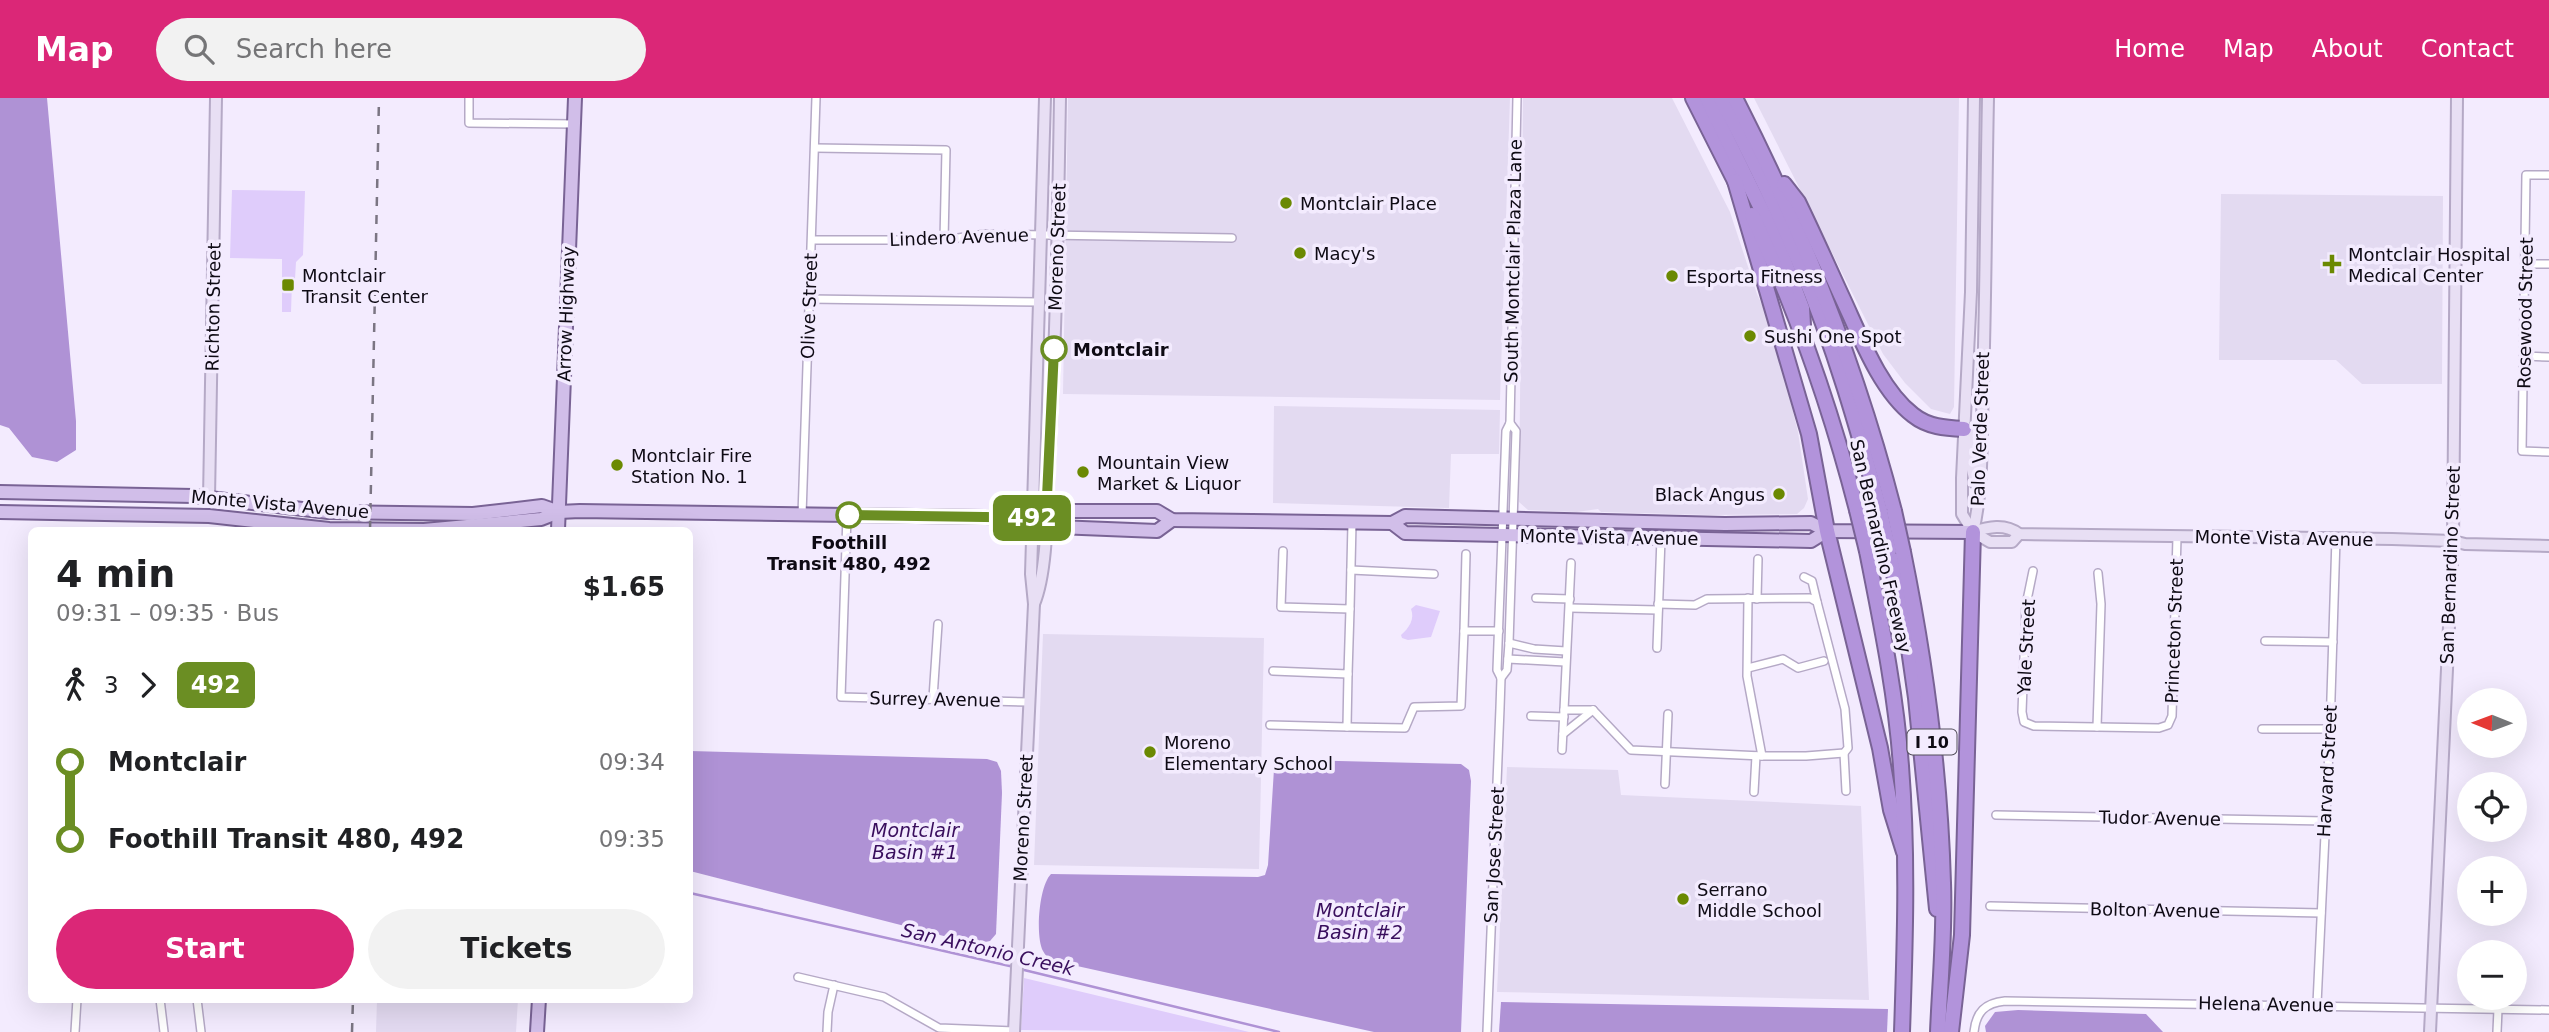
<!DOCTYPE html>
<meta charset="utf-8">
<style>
:root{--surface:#fff;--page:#f2f2f2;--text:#202124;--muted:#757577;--accent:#db2777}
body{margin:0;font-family:"DejaVu Sans",sans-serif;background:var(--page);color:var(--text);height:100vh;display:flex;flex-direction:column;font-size:26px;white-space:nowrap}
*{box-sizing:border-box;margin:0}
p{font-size:23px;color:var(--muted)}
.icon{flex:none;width:38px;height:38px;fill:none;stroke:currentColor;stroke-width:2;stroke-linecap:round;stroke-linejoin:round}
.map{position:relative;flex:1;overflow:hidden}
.sheet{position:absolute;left:28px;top:429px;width:665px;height:476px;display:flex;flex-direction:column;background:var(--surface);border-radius:10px;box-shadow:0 7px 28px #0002}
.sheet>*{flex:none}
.badge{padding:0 14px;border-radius:10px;font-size:24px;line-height:46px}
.needle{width:46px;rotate:271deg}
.tools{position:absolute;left:2457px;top:590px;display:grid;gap:14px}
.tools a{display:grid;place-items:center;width:70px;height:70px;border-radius:50%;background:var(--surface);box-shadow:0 7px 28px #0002;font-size:35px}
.map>.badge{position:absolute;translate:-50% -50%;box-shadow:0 0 0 4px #fff}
.legs{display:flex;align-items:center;gap:10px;height:77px;padding:0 28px;font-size:23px}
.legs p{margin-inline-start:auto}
.head{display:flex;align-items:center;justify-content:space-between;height:119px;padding:0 28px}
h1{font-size:38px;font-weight:700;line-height:52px}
.action{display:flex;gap:14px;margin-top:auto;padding:14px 28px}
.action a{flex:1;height:80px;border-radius:42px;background:var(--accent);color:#fff;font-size:28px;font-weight:700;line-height:80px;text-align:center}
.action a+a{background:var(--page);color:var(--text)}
ul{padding:0 28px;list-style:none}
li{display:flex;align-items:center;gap:24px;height:77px;font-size:26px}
li i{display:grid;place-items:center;width:10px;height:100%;margin:0 9px;background:currentColor}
li i::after{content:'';width:18px;height:18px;margin:-9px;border:5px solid;border-radius:50%;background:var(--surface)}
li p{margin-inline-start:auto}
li:first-child i{background:linear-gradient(#0000 50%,currentColor 0)}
li:last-child i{background:linear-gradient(currentColor 50%,#0000 0)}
header{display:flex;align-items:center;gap:42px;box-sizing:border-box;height:98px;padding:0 35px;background:var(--accent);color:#fff}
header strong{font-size:33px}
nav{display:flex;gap:38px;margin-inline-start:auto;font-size:24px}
.search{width:490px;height:63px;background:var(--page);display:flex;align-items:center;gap:18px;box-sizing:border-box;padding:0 24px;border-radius:38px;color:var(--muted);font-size:26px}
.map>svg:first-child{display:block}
</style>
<header>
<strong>Map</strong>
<div class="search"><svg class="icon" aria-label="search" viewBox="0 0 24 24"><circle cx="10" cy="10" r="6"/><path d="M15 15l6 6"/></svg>Search here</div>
<nav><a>Home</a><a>Map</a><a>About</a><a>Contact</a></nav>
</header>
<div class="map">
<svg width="2549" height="934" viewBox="0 0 2549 934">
<rect width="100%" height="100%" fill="#f3ebfe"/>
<!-- built -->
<g fill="#e3daf1">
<path d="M1068,0H1510L1500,302L1063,296Z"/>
<path d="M1523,0H1672L1730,114L1757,196L1766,215L1777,248L1798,334L1808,401L1804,410L1797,416L1709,417L1601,414L1598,411L1577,414L1528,412L1519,404Z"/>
<path d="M1754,0H1959L1954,309L1950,316L1931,311L1905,285L1883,256Z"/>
<path d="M2221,96L2443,98L2442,286H2362L2336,262H2219Z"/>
<path d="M1274,308L1500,312L1499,356H1451L1449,410L1273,405Z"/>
<path d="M1043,536L1264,540L1259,771L1034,767Z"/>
<path d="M1507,669L1618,672L1621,697L1861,708L1869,902L1497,894Z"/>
<path d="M377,901H518L516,934H376Z"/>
</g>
<!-- green -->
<g fill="#dfccfb">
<path d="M232,92L305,93L303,157L296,164L295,181L292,184L291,214H282V161L230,160Z"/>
<path d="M1416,507L1440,513L1431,539L1408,542L1402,540L1401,537C1409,530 1415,521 1411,511Z"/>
<path d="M1024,880L1249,934L1021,932Z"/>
</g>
<!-- water -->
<g fill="#af92d5">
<path d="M0,0H47L76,323V352L57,364L32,359L9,330L0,327Z"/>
<path d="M690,653L987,661L997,664L1001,673L1002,695L996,836L990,843L975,846L690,773Z"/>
<path d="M1298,662L1461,666L1469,672L1471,683L1461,934H1374L1050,862C1048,859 1045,857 1043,853C1035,838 1039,788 1051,776L1258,779L1265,777L1268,767L1274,671L1280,663Z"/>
<path d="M1501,904L1888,911L1887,934H1499Z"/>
<path d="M2018,912L2146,916L2163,934H1986L1985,928L1995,914Z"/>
</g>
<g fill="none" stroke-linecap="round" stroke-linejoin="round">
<!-- stream -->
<g stroke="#af92d5" stroke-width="2.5">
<path d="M79,432H80"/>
<path d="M690,795L1014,869"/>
<path d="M1020,871L1279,934"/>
</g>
<!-- street casing -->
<g stroke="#b5a9c6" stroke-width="10">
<g id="street">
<path d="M469,0V25L574,26"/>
<path d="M815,50L946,52L944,142"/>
<path d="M2549,77H2526L2522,353L2549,354"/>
<path d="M812,142H944L986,136L1232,140"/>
<path d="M2526,166H2549"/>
<path d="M808,201L1040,204"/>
<path d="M2524,258L2549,259"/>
<path d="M802,417L816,0"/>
<path d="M847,417L841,599L1029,604"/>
<path d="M1283,453L1281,509L1350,511L1352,425"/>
<path d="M1466,456L1464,533H1499"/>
<path d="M1571,465L1564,612H1593"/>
<path d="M1351,472L1434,476"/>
<path d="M2033,473L2026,507L2022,614L2024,624L2034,628L2159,630L2168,627L2172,618L2177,439"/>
<path d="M1804,479L1812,483L1817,504"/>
<path d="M1536,500L1570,501"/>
<path d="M1748,500L1747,578L1762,658"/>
<path d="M1757,501L1758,461"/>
<path d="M1570,510L1658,512"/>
<path d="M2265,543L2333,544"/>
<path d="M1509,545L1534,551L1566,553"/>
<path d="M1657,550L1661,440"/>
<path d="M1508,561L1565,564"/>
<path d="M1748,570L1783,561L1798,570L1824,563"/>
<path d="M1273,573L1348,576L1350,511"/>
<path d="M1501,580L1507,572L1509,545L1516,333L1510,325"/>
<path d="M933,600L938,526"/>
<path d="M1593,612L1631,652L1762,658H1806L1844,655L1848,650L1845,611L1817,504L1810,500L1707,501L1695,507L1658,506"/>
<path d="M1531,618L1564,619"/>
<path d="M1270,627L1347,629L1348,576"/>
<path d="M1347,629L1405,630L1414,609L1461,608L1464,533"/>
<path d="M2097,629L2101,506L2098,475"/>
<path d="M2262,631H2330"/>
<path d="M1563,636L1593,612"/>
<path d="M1562,652L1564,612"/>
<path d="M1844,655L1846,693"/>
<path d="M1665,686L1668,616"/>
<path d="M1754,694L1756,658"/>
<path d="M1996,717L2325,723"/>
<path d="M1990,808L2321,815"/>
<path d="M798,879L884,899L939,930L1014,933"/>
<path d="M160,901L164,934"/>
<path d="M197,901L201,934"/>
<path d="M2317,906L2330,631L2336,440"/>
<path d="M75,934L77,901"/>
<path d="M827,934L828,914L834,887"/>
<path d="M1487,934L1500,610L1501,580L1497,572L1506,333L1510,325L1517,0"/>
<path d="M1974,934C1976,914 1985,905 2005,903L2549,912"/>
<path d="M2497,934L2498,911"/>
</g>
</g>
<!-- secondary casing -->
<g stroke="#b5a9c6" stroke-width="14">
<g id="secondary">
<path d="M1964,331L1970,332L1972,336L1971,367L1975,385"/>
<path d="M209,400L216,0"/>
<path d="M1973,434C1988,429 2005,425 2019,436L2392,441L2453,443L2465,446L2549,448"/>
<path d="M1973,434L1962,416V380L1971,194L1974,0"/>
<path d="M1973,434C1984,388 1981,333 1983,285C1986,190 1986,95 1988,0"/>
<path d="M1973,434L1990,444H2012L2019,436"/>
<path d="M1034,506C1048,473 1047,406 1049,368C1056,246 1058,123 1060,0"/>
<path d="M1014,934L1034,506L1031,476L1045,0"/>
<path d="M2430,934L2453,443L2457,0"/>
</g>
</g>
<!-- primary casing -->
<g stroke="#796395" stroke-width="16">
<g id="primary">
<path d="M0,394L193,398L328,414L473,416L542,408L559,414"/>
<path d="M0,414L209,418L329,431L424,432L541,421L559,414L580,413L1046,420L1058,413H1157L1172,422L1392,425L1405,418L1725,426L1811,425L1827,433L1973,434"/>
<path d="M1046,420L1057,429L1157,433L1172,422"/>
<path d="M1392,425L1405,435L1811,443L1827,433"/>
<path d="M558,432L575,0"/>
<path d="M537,934L539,901"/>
</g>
</g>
<!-- highway casing -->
<g stroke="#796395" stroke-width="18">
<g id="highway">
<path d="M1693,0L1738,89"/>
<path d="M1707,0L1775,139L1802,210L1803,227"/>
<path d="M1721,0C1750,55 1778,111 1801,169C1834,248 1858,330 1880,413"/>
<path d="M1735,0C1803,133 1857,269 1894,413"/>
<path d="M1735,83L1809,336L1827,433L1880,650L1891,712L1904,754"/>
<path d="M1784,86L1798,104C1813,135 1827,166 1841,197C1859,235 1879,291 1913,317C1928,329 1945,330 1964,331"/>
<path d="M1752,117C1796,211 1831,311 1857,412"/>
<path d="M1867,453C1881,524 1896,596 1901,668C1908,757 1905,846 1902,934"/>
<path d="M1889,453L1907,537L1916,600L1937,811"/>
<path d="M1903,454C1925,562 1940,675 1943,785C1945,835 1940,885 1938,934"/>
<path d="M1951,934L1962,837L1973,434"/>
</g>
</g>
<!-- street -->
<use href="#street" stroke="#fff" stroke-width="7"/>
<!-- secondary -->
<use href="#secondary" stroke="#e8dff4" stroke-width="10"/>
<!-- primary -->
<use href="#primary" stroke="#d1bee9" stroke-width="12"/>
<!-- highway -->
<use href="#highway" stroke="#b293db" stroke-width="14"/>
<!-- rail -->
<g stroke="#7b7583" stroke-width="2.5" stroke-dasharray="9 9" stroke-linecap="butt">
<path d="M370,432L379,0"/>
<path d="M352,934L353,901"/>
</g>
<!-- highway-bridge casing -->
<g stroke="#796395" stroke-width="18" stroke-linecap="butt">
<g id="highway-bridge">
<path d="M1857,412L1867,453"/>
<path d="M1880,413L1889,453"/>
<path d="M1894,413L1903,454"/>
</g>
</g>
<!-- highway-bridge -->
<use href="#highway-bridge" stroke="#b293db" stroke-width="14"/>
</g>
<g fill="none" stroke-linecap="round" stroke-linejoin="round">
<!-- line-1 casing -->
<g stroke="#fff" stroke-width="16">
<path id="line-1" d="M849,417L1046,420L1054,251"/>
</g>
<!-- line-1 -->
<use href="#line-1" stroke="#6b8e23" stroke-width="10"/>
</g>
<!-- markers -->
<g fill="#6b8902" stroke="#f3ebfe" stroke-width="2.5">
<circle cx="1286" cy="105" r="7"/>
<circle cx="1300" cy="155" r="7"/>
<path d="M2328.5 155.5h7v7h7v7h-7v7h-7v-7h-7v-7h7z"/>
<circle cx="1672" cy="178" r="7"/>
<rect x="281" y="180" width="14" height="14" rx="3.5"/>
<circle cx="1750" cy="238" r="7"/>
<circle cx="617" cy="367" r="7"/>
<circle cx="1083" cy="374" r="7"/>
<circle cx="1779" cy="396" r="7"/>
<circle cx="1150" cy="654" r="7"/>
<circle cx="1683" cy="801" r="7"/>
</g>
<g fill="#fff" stroke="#6b8e23" stroke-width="3.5">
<circle cx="1054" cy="251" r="12"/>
<circle cx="849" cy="417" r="12"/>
</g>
<g text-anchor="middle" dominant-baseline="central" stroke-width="7" stroke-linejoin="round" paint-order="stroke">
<!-- shield labels -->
<rect fill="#f3ebfe" stroke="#534e5a" stroke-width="2" x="1907.5" y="631.5" width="49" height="25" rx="5"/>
<g font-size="16" font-weight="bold" fill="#0e0a14">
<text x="1932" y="644">I 10</text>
</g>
<!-- poi labels -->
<g font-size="18" fill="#0e0a14" stroke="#f3ebfe" text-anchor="start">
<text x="1300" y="105">Montclair Place</text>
<text x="1314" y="155">Macy's</text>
<text x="2348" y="156">Montclair Hospital<tspan x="2348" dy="21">Medical Center</tspan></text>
<text x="302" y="177">Montclair<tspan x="302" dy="21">Transit Center</tspan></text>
<text x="1686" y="178">Esporta Fitness</text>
<text x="1764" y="238">Sushi One Spot</text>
<text x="631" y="357">Montclair Fire<tspan x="631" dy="21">Station No. 1</tspan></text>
<text x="1097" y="364">Mountain View<tspan x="1097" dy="21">Market &amp; Liquor</tspan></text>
<text x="1765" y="396" text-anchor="end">Black Angus</text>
<text x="1164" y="644">Moreno<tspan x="1164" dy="21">Elementary School</tspan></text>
<text x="1697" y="791">Serrano<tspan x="1697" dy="21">Middle School</tspan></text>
</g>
<!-- street labels -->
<g font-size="18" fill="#0e0a14" stroke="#f3ebfe">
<text transform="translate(959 139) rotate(-2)">Lindero Avenue</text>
<text transform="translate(1057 149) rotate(-88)">Moreno Street</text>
<text transform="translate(1513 163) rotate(-89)">South Montclair Plaza Lane</text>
<text transform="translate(809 208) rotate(-88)">Olive Street</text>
<text transform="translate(213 209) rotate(-89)">Richton Street</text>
<text transform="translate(2525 215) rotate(-89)">Rosewood Street</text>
<text transform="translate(566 216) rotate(-88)">Arrow Highway</text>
<text transform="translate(1980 331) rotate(-88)">Palo Verde Street</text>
<text transform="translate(280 406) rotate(5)">Monte Vista Avenue</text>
<text transform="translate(1609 439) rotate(1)">Monte Vista Avenue</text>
<text transform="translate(2284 440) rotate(1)">Monte Vista Avenue</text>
<text transform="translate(1881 448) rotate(77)">San Bernardino Freeway</text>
<text transform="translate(2450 467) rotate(-88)">San Bernardino Street</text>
<text transform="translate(2174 533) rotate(-88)">Princeton Street</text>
<text transform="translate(2026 549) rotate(-87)">Yale Street</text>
<text transform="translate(935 601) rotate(1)">Surrey Avenue</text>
<text transform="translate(2327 673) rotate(-87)">Harvard Street</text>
<text transform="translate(1023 720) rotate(-87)">Moreno Street</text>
<text transform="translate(2160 720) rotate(1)">Tudor Avenue</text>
<text transform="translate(1494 757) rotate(-87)">San Jose Street</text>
<text transform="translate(2155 812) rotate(1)">Bolton Avenue</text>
<text transform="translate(2266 906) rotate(1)">Helena Avenue</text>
</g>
<!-- stop labels -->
<g font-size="18" font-weight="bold" fill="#0e0a14" stroke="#f3ebfe" text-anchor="start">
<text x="1073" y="251">Montclair</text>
<text x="849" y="444" text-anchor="middle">Foothill<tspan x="849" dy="21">Transit 480, 492</tspan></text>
</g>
<!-- water labels -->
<g font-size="19" font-style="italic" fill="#390e5d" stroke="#f3ebfe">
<text x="915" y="732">Montclair<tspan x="915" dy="22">Basin #1</tspan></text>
<text x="1360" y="812">Montclair<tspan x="1360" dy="22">Basin #2</tspan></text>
<text transform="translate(988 851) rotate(13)">San Antonio Creek</text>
</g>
</g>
</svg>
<div class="tools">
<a><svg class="needle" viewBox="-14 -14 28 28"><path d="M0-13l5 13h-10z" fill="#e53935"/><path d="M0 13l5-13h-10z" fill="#757577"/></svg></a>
<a><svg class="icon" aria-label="locate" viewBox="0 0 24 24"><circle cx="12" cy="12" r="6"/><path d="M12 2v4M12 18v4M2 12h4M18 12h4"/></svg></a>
<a>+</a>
<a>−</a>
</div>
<b class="badge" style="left:1032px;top:420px;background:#6b8e23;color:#fff">492</b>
<section class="sheet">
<div class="head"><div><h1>4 min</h1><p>09:31 – 09:35 · Bus</p></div><b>$1.65</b></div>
<div class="legs"><svg class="icon" aria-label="walk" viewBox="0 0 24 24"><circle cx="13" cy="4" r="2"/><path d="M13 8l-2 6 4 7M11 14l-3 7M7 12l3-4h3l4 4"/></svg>3<svg class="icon" aria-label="forward" viewBox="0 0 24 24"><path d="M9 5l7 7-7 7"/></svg><b class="badge" style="background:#6b8e23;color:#fff">492</b></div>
<ul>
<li><i style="color:#6b8e23"></i><b>Montclair</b><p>09:34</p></li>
<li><i style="color:#6b8e23"></i><b>Foothill Transit 480, 492</b><p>09:35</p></li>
</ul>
<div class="action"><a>Start</a><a>Tickets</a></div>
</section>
</div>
